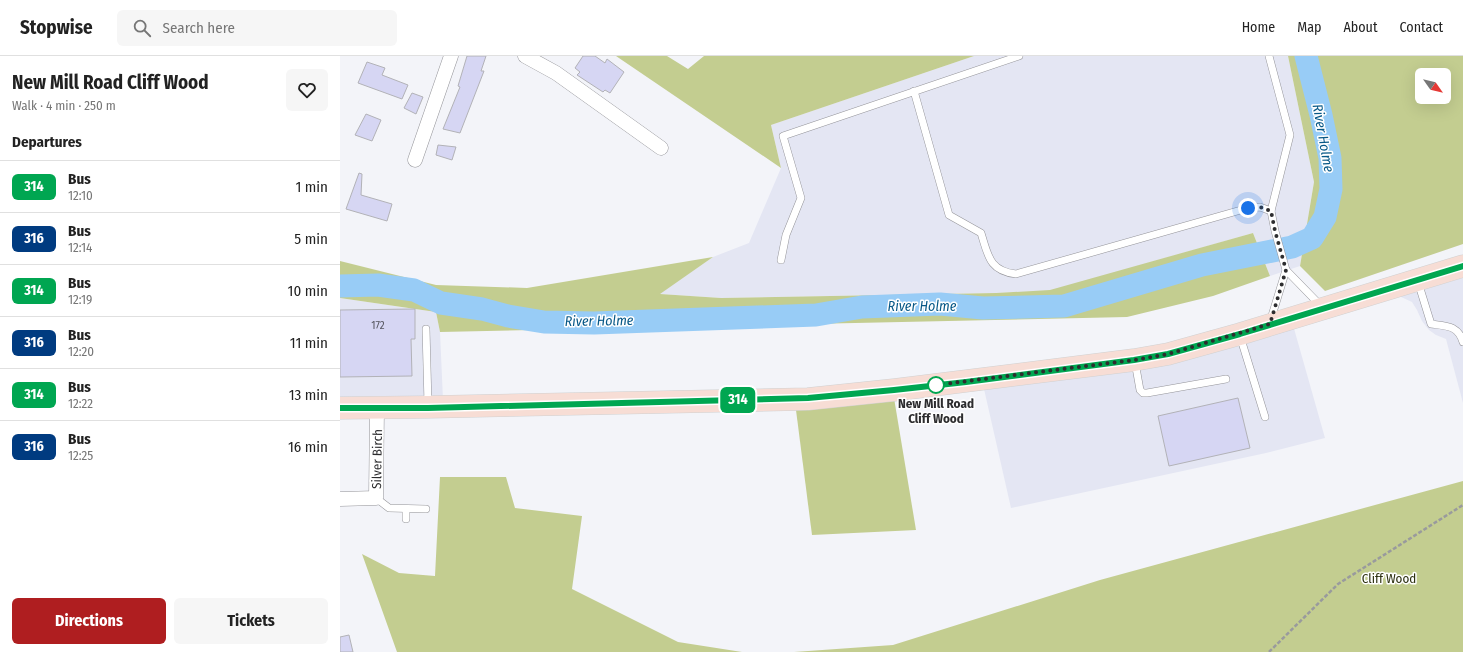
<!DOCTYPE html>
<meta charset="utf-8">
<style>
:root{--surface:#fff;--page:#f6f6f6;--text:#222;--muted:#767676;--line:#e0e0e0;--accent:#af1e20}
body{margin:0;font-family:"Fira Sans Condensed",sans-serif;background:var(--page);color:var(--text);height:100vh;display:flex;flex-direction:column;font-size:15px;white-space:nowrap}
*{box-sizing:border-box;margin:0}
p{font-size:13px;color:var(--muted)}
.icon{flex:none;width:22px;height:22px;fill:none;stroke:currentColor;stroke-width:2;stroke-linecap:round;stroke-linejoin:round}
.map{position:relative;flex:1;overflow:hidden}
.sheet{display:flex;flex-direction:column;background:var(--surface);width:340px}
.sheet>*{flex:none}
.badge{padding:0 8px;border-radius:6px;font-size:14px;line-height:26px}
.needle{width:26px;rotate:124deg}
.buttons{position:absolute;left:1075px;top:12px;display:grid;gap:8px}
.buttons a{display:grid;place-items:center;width:36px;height:36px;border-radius:6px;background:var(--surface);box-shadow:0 4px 16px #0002;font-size:20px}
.you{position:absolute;width:20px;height:20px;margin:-10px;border:3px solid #fff;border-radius:50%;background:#1a73e8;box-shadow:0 0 0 6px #1a73e833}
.map>.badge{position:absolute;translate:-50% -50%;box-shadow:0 0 0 2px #fff}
h2{padding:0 12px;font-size:15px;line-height:36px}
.round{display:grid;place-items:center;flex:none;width:42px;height:42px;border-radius:6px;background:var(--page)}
.head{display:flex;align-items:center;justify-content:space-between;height:68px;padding:0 12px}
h1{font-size:19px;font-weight:700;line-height:30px}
.button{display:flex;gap:8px;margin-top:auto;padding:8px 12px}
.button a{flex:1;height:46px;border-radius:6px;background:var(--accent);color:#fff;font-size:16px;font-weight:700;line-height:46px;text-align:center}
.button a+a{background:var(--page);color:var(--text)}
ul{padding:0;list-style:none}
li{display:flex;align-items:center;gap:12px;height:52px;padding:0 12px;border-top:1px solid var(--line)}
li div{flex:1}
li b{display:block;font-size:15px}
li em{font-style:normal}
li .badge{min-width:44px;font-weight:700;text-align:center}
header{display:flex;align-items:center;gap:24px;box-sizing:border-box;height:56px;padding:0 20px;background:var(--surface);border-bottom:1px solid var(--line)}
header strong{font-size:19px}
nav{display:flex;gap:22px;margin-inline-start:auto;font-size:14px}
.search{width:280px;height:36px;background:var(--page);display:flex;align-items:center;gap:10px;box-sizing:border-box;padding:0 14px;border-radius:6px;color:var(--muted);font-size:15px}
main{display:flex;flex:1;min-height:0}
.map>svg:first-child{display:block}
</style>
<header>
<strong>Stopwise</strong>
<div class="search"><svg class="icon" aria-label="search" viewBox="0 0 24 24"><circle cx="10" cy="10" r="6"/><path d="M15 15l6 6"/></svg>Search here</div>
<nav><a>Home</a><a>Map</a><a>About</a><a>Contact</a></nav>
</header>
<main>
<section class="sheet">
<div class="head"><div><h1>New Mill Road Cliff Wood</h1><p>Walk · 4 min · 250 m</p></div><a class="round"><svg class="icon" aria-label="heart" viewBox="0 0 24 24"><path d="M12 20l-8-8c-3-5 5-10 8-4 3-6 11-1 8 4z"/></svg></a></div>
<h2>Departures</h2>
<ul>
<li><span class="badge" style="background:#00a651;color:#fff">314</span><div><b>Bus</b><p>12:10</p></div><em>1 min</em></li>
<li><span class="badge" style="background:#003b80;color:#fff">316</span><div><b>Bus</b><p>12:14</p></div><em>5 min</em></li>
<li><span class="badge" style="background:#00a651;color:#fff">314</span><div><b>Bus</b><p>12:19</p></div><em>10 min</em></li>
<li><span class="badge" style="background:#003b80;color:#fff">316</span><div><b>Bus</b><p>12:20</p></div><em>11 min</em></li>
<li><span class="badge" style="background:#00a651;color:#fff">314</span><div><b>Bus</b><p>12:22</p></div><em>13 min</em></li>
<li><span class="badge" style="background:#003b80;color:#fff">316</span><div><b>Bus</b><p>12:25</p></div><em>16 min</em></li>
</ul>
<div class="button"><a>Directions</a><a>Tickets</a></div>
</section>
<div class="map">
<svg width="1123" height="596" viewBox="0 0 1123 596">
<rect width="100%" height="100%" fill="#f3f4f9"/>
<!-- built -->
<g fill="#e4e6f3">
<path d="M634,0H948L974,126L960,210L930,220L913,177L710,235L656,237L381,242L319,238L373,201L409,187L441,112L431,69Z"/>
<path d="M1123,222V347L1106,283L1096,279L1089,274L1082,265L1077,254L1072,246L1059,240Z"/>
<path d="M0,242L96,256L100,276L103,344L0,342Z"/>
<path d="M953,269L985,382L926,397L671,452L644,333Z"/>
</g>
<!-- green -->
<g fill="#c3cd90" fill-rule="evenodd">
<path d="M276,0H327L348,13L364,0H634L431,69L441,112Z"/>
<path d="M948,0H1123V188L985,235L960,210L974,126ZM1082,19H1104V41H1082Z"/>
<path d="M913,177L930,220L873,240L787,261L100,276L96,256L0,242V205L96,229L187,232L373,201L320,238L381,242L656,237L710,234Z"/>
<path d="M554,342L576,474L472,479L456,354Z"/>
<path d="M100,421H166L175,452L242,460L232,533L338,586L402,596H57L22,498L59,517L95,520Z"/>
<path d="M1123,425V596H454L553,589L760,524Z"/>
</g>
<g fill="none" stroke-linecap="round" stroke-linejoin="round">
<!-- river -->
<path stroke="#98ccf6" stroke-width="23" d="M0,230L38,229L74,234L101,247L142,253L168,260L204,266L254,267L476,259L522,251L600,248L643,252L724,250L862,209L952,191L972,182L985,161L991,133L990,102L981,59L966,0"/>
</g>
<!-- building -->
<g fill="#d6d6f3" stroke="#b2b2b7">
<path d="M127,0H146L141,15H144L120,77L103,73L120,31L118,30Z"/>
<path d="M243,0H255L265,7L267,3L284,16L270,37L265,34L263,36L237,19L240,16L235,12Z"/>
<path d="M27,6L45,12L42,19L68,29L62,43L18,27Z"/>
<path d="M72,37L83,41L76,58L64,52Z"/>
<path d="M26,58L41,64L32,85L15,79Z"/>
<path d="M98,89L116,91L112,104L96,99Z"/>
<path d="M19,117L22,118L21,139L52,148L47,165L6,153Z"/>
<path d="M75,253V283H71L72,320L0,321V254Z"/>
<path d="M898,342L910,392L829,410L818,360Z"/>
<path d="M9,579L13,596H0V581Z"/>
</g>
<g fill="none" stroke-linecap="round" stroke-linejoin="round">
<!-- service casing -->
<g stroke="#949499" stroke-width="8">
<g id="service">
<path d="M929,0L950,79L931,155L935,175L946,214L981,250"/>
<path d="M574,35L609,159L641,177C648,199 649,215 676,218L908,152L920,151L931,155"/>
<path d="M441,204L446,179L461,142L443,80L679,0"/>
<path d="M1078,226L1091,268C1106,270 1118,269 1123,286"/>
<path d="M930,266L946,214"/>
<path d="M86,273L88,348"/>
<path d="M900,280L925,361"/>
<path d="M795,306L800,334L803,337H807L886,323"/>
<path d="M36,442L49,452L86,453"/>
<path d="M66,463V453"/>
</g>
</g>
<!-- minor casing -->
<g stroke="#949499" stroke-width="15">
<g id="minor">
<path d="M185,0L216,17L321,92"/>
<path d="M75,104L111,0"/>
<path d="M0,443L36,442L37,352"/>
</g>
</g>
<!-- primary casing -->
<g stroke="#d1d1d1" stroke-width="23">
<path id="primary" d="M0,352L88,351L468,343L554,334L794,304L828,298L900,278L1123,210"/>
</g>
<!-- path -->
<path stroke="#999a9d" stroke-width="2.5" stroke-dasharray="4 2" stroke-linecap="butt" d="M929,596L998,528L1123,449"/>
<!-- service -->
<use href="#service" stroke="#fff" stroke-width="7"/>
<!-- minor -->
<use href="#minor" stroke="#fff" stroke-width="14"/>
<!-- primary -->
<use href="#primary" stroke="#f7ddd5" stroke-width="22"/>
</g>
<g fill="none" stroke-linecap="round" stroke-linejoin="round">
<!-- line casing -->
<g stroke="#fff" stroke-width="9">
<path id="line" d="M0,352H88L468,342L554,334L626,326L794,304L828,298L900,278L1123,210"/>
</g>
<!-- line -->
<use href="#line" stroke="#00a651" stroke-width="6"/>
<!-- walk -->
<path stroke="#2d2d2f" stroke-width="4" stroke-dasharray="0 7.2" d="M596,329L794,304L828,298L930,268L946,214L935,175L931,155L920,151L908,152"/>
</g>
<!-- markers -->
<circle fill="#fff" stroke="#00a651" stroke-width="2" cx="596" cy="329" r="8"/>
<g text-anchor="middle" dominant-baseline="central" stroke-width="3" stroke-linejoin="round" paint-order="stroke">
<!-- number labels -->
<g font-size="11" fill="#575760">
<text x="38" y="269">172</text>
</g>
<!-- stop labels -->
<g font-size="13" font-weight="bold" fill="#2d2d2f" stroke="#fff">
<text x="596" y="347">New Mill Road<tspan x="596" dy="15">Cliff Wood</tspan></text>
</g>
<!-- street labels -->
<g font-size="13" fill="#2d2d2f" stroke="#fff">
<text transform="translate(37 403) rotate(-89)">Silver Birch</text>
</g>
<!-- park labels -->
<g font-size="13" fill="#2c300f" stroke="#fff">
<text x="1049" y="522">Cliff Wood</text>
</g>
<!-- water labels -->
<g font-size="14" font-style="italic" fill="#075887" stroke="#fff">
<text transform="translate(983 82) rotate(80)">River Holme</text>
<text x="582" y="250">River Holme</text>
<text transform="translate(259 265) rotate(-1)">River Holme</text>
</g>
</g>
</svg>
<div class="buttons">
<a><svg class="needle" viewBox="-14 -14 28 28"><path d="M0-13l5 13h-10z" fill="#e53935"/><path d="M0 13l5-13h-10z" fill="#767676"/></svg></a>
</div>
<div class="you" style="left:908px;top:152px"></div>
<b class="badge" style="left:398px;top:344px;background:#00a651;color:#fff">314</b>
</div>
</main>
